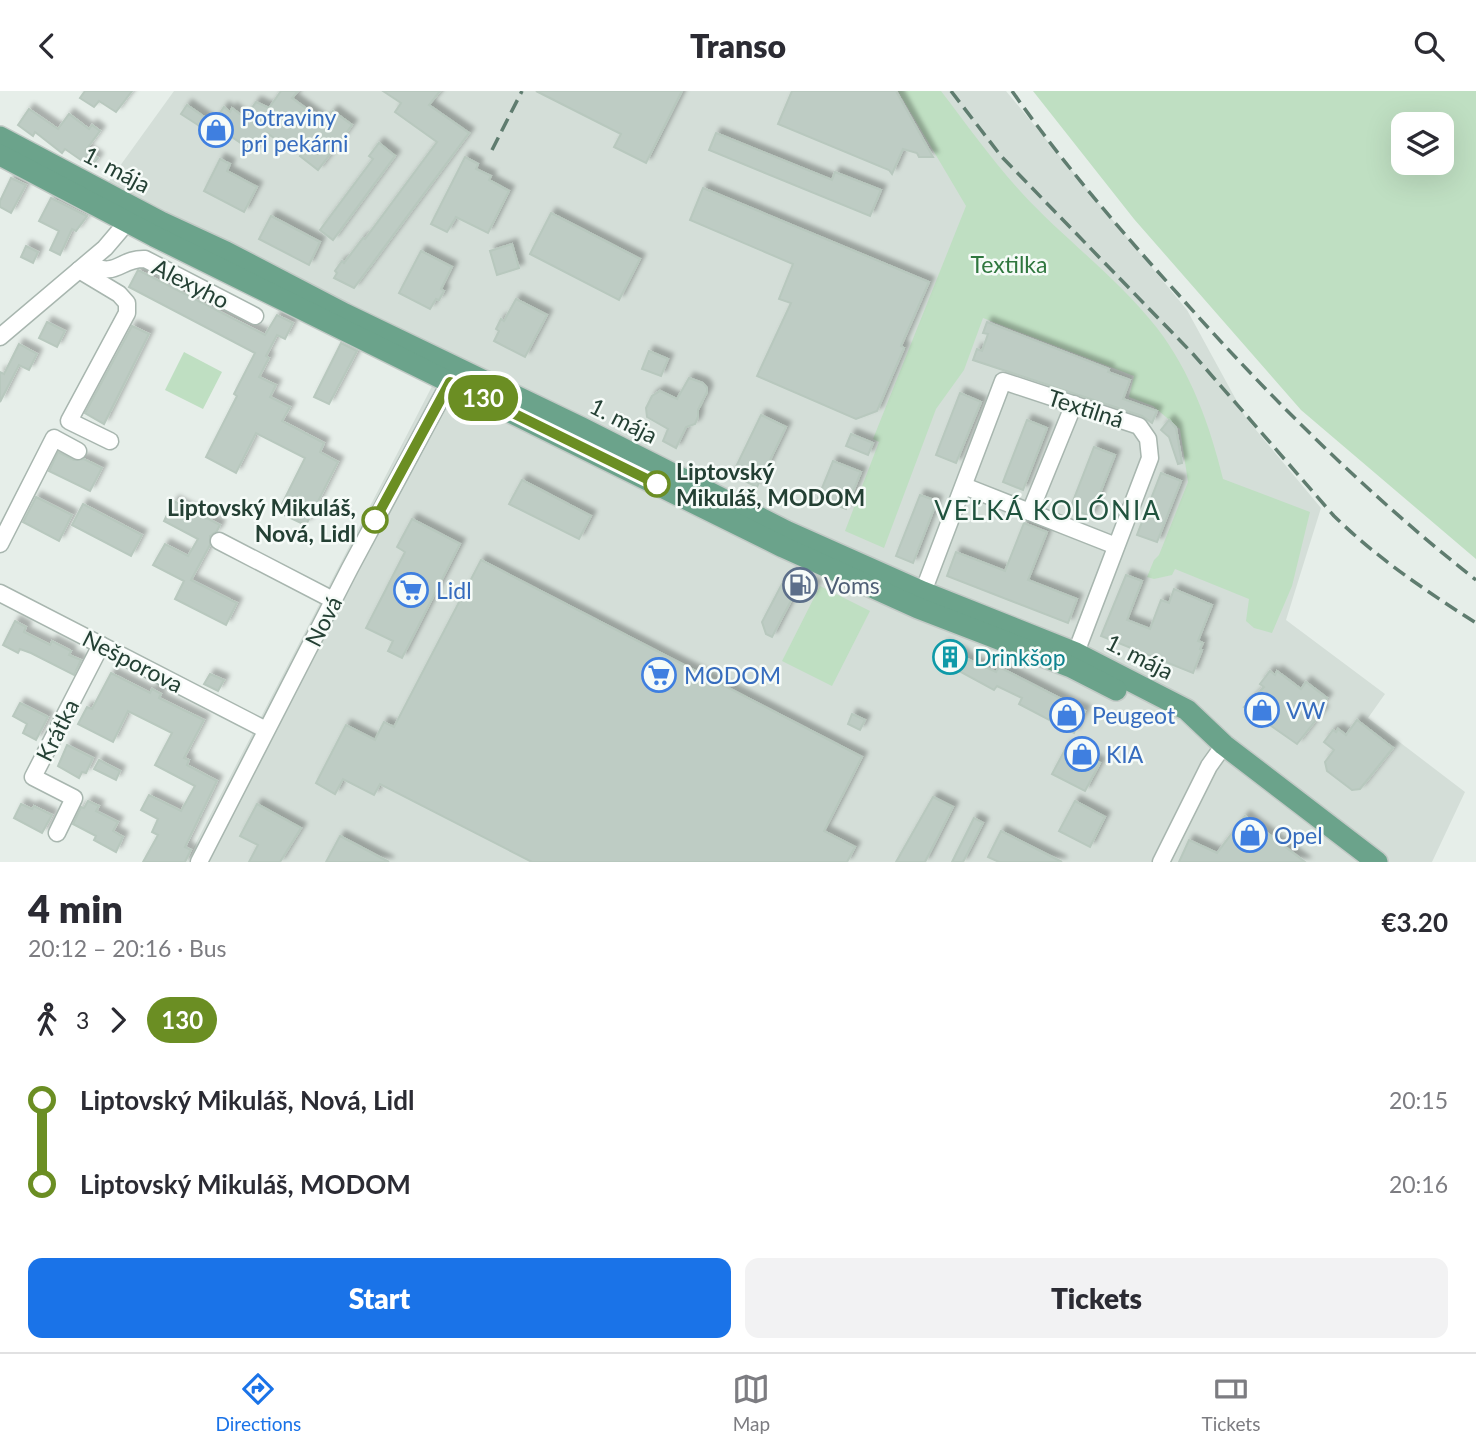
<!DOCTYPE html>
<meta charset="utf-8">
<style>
:root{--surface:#fff;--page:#f2f2f3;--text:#2b2b33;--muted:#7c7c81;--line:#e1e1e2;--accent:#1a73e8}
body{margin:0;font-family:Lato,sans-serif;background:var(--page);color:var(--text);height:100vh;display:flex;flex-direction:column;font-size:26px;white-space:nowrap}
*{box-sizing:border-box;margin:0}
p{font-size:23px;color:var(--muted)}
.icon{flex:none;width:38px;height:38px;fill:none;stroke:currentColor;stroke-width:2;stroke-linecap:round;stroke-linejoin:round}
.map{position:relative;height:771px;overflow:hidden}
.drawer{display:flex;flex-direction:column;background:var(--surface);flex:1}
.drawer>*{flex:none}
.badge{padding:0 14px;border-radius:23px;font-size:24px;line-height:46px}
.controls{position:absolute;left:1391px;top:21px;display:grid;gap:14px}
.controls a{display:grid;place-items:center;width:63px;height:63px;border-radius:14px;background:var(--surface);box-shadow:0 7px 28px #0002;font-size:35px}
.map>.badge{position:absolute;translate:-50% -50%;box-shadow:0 0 0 4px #fff}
.legs{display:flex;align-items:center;gap:10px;height:77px;padding:0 28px;font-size:23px}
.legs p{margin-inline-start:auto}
.overview{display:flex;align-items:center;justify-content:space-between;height:119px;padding:0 28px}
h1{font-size:38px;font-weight:800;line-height:52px}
.primary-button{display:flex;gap:14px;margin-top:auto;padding:14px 28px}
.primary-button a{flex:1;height:80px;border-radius:14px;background:var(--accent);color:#fff;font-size:28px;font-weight:800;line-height:80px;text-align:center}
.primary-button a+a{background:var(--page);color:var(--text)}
ul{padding:0 28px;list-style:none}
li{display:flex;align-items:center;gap:24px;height:84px;font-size:26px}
li i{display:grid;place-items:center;width:10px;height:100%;margin:0 9px;background:currentColor}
li i::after{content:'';width:18px;height:18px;margin:-9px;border:5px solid;border-radius:50%;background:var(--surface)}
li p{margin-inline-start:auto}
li:first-child i{background:linear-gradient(#0000 50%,currentColor 0)}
li:last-child i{background:linear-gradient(currentColor 50%,#0000 0)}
header{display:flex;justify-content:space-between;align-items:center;height:91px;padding:0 28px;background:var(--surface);font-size:32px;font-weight:800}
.dock{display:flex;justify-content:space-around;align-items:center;height:98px;border-top:2px solid var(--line);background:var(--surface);font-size:19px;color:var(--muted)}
.dock a{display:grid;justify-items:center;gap:4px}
.dock .current{color:var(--accent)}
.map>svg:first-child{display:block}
</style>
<header><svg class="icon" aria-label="back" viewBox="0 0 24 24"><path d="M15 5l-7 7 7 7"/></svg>Transo<svg class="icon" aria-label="search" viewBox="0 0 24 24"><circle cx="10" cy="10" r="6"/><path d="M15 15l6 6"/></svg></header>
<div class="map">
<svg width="1476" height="771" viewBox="0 0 1476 771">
<defs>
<filter id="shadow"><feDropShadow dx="5" dy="-5" stdDeviation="2" flood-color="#0004"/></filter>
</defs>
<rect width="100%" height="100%" fill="#e6eee9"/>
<!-- built -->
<path fill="#d4ded8" d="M174,0H1006L1187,219L1246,327L1321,417L1286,529L1385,603L1368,627L1465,701L1432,771H186L442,276L99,104Z"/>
<!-- green -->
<g fill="#bfdfc2" fill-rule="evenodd">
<path d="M898,0H941C967,34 992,69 1021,101C1064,148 1117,186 1157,237C1191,281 1210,335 1223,388L1310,421L1292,495L1272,542L1254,537L1246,530L1249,508L1175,478L1172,484L1154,488L1147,486L1154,469L1159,464L1188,391L1180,338L1153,315L1129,306L1134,285L983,227L964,279L936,318L884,457L845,440L879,351L873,348L966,115Z"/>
<path d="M1033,0H1476V468L1301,319L1134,128ZM1404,33H1442V72H1404Z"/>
<path d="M184,261L222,281L203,318L165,299Z"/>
<path d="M820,495L870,520L832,595L782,570Z"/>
</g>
<!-- building -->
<g fill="#beccc4" stroke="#b8c8be" stroke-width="2" filter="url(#shadow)">
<path d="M85,0H132L116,21L99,10L94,16L80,7Z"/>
<path d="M281,0H298L292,7L325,31L333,20L352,34L318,79L300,65L305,59L290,48L285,55L267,42L254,61L223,40L218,47L181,23L187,14L213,32L224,16L230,21L232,17L245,27L256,11L269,17Z"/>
<path d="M383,0H440L429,14L469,42L354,197L334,187L337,182L335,180L342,170L344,172L363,147L365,148L437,51L395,21L401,12Z"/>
<path d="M536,0H682L646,72L614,56L621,43Z"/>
<path d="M792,0H896L933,66H919L917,62L903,58L892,83L889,79L778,33Z"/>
<path d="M29,18L58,38L69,23L89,38L92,34L100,40L86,59L98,67L91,76L65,58L62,62L35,41L33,45L18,34Z"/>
<path d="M716,42L832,89L835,81L881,99L870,125L709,59Z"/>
<path d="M379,52L395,65L333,149L320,139L373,68L369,65Z"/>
<path d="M465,66L478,73L476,78L491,85L489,89L509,100L488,142L456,126L447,141L431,133Z"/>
<path d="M220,68L230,73L227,80L257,96L244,121L204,100Z"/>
<path d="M11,87L26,94L11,122L0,116V110Z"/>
<path d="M703,97L929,191L901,255L904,257L877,320L856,328L757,285L791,212L779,208L793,173L690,129Z"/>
<path d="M51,107L87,125L76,140L72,138L60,164L50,159L59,140L39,130Z"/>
<path d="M551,122L640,168L619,209L530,163Z"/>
<path d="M271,125L320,151L309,174L259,148Z"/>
<path d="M512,153L519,177L497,184L490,160Z"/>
<path d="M26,155L38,161L33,172L21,166Z"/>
<path d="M421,160L452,176L441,198L444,200L439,209L436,208L430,218L399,202Z"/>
<path d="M138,179L265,244L277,224L293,232L285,248L277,244L266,265L269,267L259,286L276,294L270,306L290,316L282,330L324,352L320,361L338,371L307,432L303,433L282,423L284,419L280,417L305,367L256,342L236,382L206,366L237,305L234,303L255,262L129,196Z"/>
<path d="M516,208L547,224L525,266L494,250L499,240L496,238L501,228L504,230Z"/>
<path d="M47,231L65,240L57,256L39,247Z"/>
<path d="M987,231L1109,278L1108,281L1130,289L1123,308L1157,320L1152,332L1142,325L973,269L977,258L982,260L988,243L983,242Z"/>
<path d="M132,235L149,243L104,333L85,322Z"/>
<path d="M341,252L357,260L329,313L314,306Z"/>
<path d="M19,253L37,263L29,279L19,274L0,311V281L4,283Z"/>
<path d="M649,260L668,268L661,285L642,278Z"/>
<path d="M689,287L703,292L707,297V301L698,319V326L695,333L686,336L676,357L663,350L668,338L647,326L646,317L652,305L660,300L677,308Z"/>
<path d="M960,302L981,311L956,372L936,364Z"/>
<path d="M761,324L786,336L757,396L732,384Z"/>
<path d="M1027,329L1047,337L1023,399L1003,391Z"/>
<path d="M1169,329L1176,337L1182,372L1178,373L1169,346L1161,339Z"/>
<path d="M851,343L873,352L868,364L846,355Z"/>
<path d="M1094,356L1115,364L1091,425L1070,418Z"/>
<path d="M58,361L74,369L84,368L102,377L90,400L49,380Z"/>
<path d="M833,370L861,381L846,418L818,407Z"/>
<path d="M1161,382L1181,390L1157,451L1137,444Z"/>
<path d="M522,389L591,425L579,448L509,413Z"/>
<path d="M920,404L937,410L913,472L896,465Z"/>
<path d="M36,406L72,424L59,450L23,431Z"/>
<path d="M174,410L220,434L217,440L210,445V454L191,489L237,512L226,534L175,508L184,490L153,474L165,453L188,465L198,448L164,430Z"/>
<path d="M83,413L142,444L131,465L72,434Z"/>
<path d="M412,428L460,453L402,567L388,560L393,550L366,537L405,461L397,456Z"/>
<path d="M1024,432L1047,441L1028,489L1077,508L1068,532L947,485L956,461L1005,480Z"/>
<path d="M481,469L862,666L824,740L855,756L847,771H532L380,693L374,704L343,688L335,703L316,692L346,634L375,649L384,631L394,636Z"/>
<path d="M792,482L816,494L810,507L796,500L772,546L766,543L762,531L782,493L785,495Z"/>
<path d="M1126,484L1142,490L1127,529L1150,538L1161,509L1169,512L1174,498L1212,514L1198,550L1203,552L1200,558L1202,559L1193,582L1101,545Z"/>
<path d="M15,530L26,536L24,541L50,554L52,550L71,560L69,564L81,569L74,584L31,562L20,558L18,562L3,554Z"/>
<path d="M944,554L964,564L963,566L996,581L999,576L1085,620L1074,642L1019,613L1022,607L997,595L994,599L937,568Z"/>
<path d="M1270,580L1275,584L1277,580L1301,598L1306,591L1327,607L1319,617L1323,620L1297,653L1244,616L1264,596L1260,593Z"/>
<path d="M111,582L150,602L152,598L161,603L159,607L204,629L184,667L189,669L187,674L217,690L185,756L191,759L185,771H143L158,744L152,741L158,728L141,719L149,704L181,720L195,695L155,674L172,642L128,620L113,651L78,633L87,616L92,618Z"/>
<path d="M210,583L224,589L218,600L204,593Z"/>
<path d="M20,612L48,626L36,649L23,642L27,633L13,625Z"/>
<path d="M852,623L865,629L860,639L848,633Z"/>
<path d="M1357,629L1393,657L1360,698L1352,699L1327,680L1325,671L1334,659L1324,651L1333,639L1336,641L1338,638L1346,644Z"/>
<path d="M67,654L93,667L86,682L82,681L79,687L58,675Z"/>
<path d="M1067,655L1100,672L1085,700L1052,683Z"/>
<path d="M99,669L120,680L116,689L94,678Z"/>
<path d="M933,706L953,716L925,771H896Z"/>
<path d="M88,710L99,715L96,720L118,731L113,740L123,746L116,761L94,749L96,745L73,733L81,716L84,717Z"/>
<path d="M1075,710L1105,726L1090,756L1059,740Z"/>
<path d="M21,713L32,718L34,715L52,724L42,742L14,727Z"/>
<path d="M257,713L301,737L280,771H249L258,754L240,745Z"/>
<path d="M1245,725L1305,771H1179L1189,749L1217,762Z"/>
<path d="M974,727L983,732L963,771H952Z"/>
<path d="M1001,740L1062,771H999L988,766Z"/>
<path d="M340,745L389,771H326Z"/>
</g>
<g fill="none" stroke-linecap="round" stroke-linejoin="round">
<!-- minor casing -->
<g stroke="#a8b6af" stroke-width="19">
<g id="minor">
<path d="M87,173C118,188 119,167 145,168L255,225"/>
<path d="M79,179L119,203L127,212V222L69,330L110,350"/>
<path d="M0,246L105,157L134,123"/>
<path d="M964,395L1116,455"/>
<path d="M1030,421L1074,313"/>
<path d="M219,450L333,509"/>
<path d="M0,453L54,347L78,360"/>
<path d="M923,501L1003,290L1139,335L1148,348L1150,367L1072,572"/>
<path d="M0,502L266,639"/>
<path d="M57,742L74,707L33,686L101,554"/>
<path d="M199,771L350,477L454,283"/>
<path d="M1161,771L1209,675L1224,654"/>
</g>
</g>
<!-- major casing -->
<g stroke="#c2cac6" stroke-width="24">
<g id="major">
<path d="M0,46L161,131L226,161L345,223L582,337L786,440L923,501L1076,562L1187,619L1224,654L1377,771"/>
<path d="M0,64L154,145L783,456L918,517L1071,576L1116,599"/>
</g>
</g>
<!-- minor -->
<use href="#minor" stroke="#fff" stroke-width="16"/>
<!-- major -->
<use href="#major" stroke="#6ba38b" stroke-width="21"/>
<!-- rail -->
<g stroke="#5f7c6f" stroke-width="3.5" stroke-dasharray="14 7" stroke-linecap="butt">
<path d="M951,0L1001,65L1193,263L1334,425C1377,467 1426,500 1476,532"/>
<path d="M1012,0C1062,71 1119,138 1177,202C1269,306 1367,403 1476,489"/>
<path d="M492,59L522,0"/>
</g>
</g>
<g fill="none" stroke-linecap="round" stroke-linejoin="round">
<!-- line-1 casing -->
<g stroke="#fff" stroke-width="16">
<path id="line-1" d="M375,429L450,291L657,393"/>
</g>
<!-- line-1 -->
<use href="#line-1" stroke="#6b8e23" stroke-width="10"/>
</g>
<!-- icons -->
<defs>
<g id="shop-ring" transform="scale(1.75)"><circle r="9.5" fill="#f6fbf8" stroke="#3f7fe0" stroke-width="1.5"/><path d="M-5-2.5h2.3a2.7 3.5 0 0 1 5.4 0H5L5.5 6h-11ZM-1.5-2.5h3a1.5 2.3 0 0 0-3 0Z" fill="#3f7fe0"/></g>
<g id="fuel-ring" transform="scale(1.75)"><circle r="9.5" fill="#f6fbf8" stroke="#5c6f8a" stroke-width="1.5"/><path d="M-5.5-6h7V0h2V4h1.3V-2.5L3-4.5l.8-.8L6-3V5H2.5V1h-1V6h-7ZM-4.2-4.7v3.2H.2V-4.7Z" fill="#5c6f8a"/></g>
<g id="supermarket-ring" transform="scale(1.75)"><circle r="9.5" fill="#f6fbf8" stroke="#3f7fe0" stroke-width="1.5"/><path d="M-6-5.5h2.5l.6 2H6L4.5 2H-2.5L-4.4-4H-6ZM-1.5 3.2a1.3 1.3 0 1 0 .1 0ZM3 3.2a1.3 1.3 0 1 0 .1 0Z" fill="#3f7fe0"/></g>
<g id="building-ring" transform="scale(1.75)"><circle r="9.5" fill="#f6fbf8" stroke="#0f9aa8" stroke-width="1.5"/><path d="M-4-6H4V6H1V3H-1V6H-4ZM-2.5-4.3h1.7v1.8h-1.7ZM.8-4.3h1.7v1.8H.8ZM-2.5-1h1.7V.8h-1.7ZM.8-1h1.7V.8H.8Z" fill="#0f9aa8"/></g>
</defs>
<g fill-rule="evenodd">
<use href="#shop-ring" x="216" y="39"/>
<use href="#fuel-ring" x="800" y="494"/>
<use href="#supermarket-ring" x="411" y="499"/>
<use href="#building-ring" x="950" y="566"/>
<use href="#supermarket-ring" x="659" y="584"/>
<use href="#shop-ring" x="1262" y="619"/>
<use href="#shop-ring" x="1067" y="624"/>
<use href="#shop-ring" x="1082" y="663"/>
<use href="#shop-ring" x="1250" y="744"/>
</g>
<!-- markers -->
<g fill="#fff" stroke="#6b8e23" stroke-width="3.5">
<circle cx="657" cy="393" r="12"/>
<circle cx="375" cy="429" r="12"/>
</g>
<g text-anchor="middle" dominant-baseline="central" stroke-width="5" stroke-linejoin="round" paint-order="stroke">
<!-- shop labels -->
<g font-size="23" fill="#366cbe" stroke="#f6fbf8" text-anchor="start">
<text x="241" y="26">Potraviny<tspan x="241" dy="26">pri pekárni</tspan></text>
<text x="436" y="499">Lidl</text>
<text x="684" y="584">MODOM</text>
<text x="1286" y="619">VW</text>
<text x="1092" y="624">Peugeot</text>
<text x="1106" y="663">KIA</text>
<text x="1274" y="744">Opel</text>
</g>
<!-- street labels -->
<g font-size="23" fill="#244034" stroke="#f6fbf8">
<text transform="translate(117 78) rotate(28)">1. mája</text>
<text transform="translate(191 192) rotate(27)">Alexyho</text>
<text transform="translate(1086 317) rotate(18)">Textilná</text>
<text transform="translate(624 329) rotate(27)">1. mája</text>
<text transform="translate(323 530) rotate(-63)">Nová</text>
<text transform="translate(1140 565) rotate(27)">1. mája</text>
<text transform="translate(133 570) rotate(27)">Nešporova</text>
<text transform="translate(57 639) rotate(-63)">Krátka</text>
</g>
<!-- park labels -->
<g font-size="23" fill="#2f773e" stroke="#f6fbf8">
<text x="1009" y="173">Textilka</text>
</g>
<!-- stop labels -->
<g font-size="23" font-weight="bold" fill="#244034" stroke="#f6fbf8" text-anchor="start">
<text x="676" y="380">Liptovský<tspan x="676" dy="26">Mikuláš, MODOM</tspan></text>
<text x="356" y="416" text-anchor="end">Liptovský Mikuláš,<tspan x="356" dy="26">Nová, Lidl</tspan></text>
</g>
<!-- service labels -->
<g font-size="23" fill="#4e5e75" stroke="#f6fbf8" text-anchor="start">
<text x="824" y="494">Voms</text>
</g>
<!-- culture labels -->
<g font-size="23" fill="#0d838f" stroke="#f6fbf8" text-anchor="start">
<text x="974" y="566">Drinkšop</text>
</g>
<!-- quarter labels -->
<g font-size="26" letter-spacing="2" fill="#20533e" stroke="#f6fbf8">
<text x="1048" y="419">VEĽKÁ KOLÓNIA</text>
</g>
</g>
</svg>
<div class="controls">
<a><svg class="icon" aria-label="layers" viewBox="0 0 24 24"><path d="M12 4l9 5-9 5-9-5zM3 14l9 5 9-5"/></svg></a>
</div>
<b class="badge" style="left:483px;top:307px;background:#6b8e23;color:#fff">130</b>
</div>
<section class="drawer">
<div class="overview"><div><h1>4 min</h1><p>20:12 – 20:16 · Bus</p></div><b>€3.20</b></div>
<div class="legs"><svg class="icon" aria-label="walk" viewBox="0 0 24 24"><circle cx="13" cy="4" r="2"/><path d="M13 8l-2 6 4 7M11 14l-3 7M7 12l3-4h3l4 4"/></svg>3<svg class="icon" aria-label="forward" viewBox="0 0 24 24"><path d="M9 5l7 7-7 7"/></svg><b class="badge" style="background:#6b8e23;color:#fff">130</b></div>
<ul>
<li><i style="color:#6b8e23"></i><b>Liptovský Mikuláš, Nová, Lidl</b><p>20:15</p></li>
<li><i style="color:#6b8e23"></i><b>Liptovský Mikuláš, MODOM</b><p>20:16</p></li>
</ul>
<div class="primary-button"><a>Start</a><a>Tickets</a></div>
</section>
<nav class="dock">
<a class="current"><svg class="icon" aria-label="directions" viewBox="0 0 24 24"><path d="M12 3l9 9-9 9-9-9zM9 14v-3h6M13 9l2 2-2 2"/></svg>Directions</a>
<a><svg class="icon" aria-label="map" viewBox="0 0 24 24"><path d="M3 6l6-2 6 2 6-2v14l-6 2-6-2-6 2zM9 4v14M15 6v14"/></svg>Map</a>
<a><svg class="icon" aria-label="tickets" viewBox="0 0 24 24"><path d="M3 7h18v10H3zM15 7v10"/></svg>Tickets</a>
</nav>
